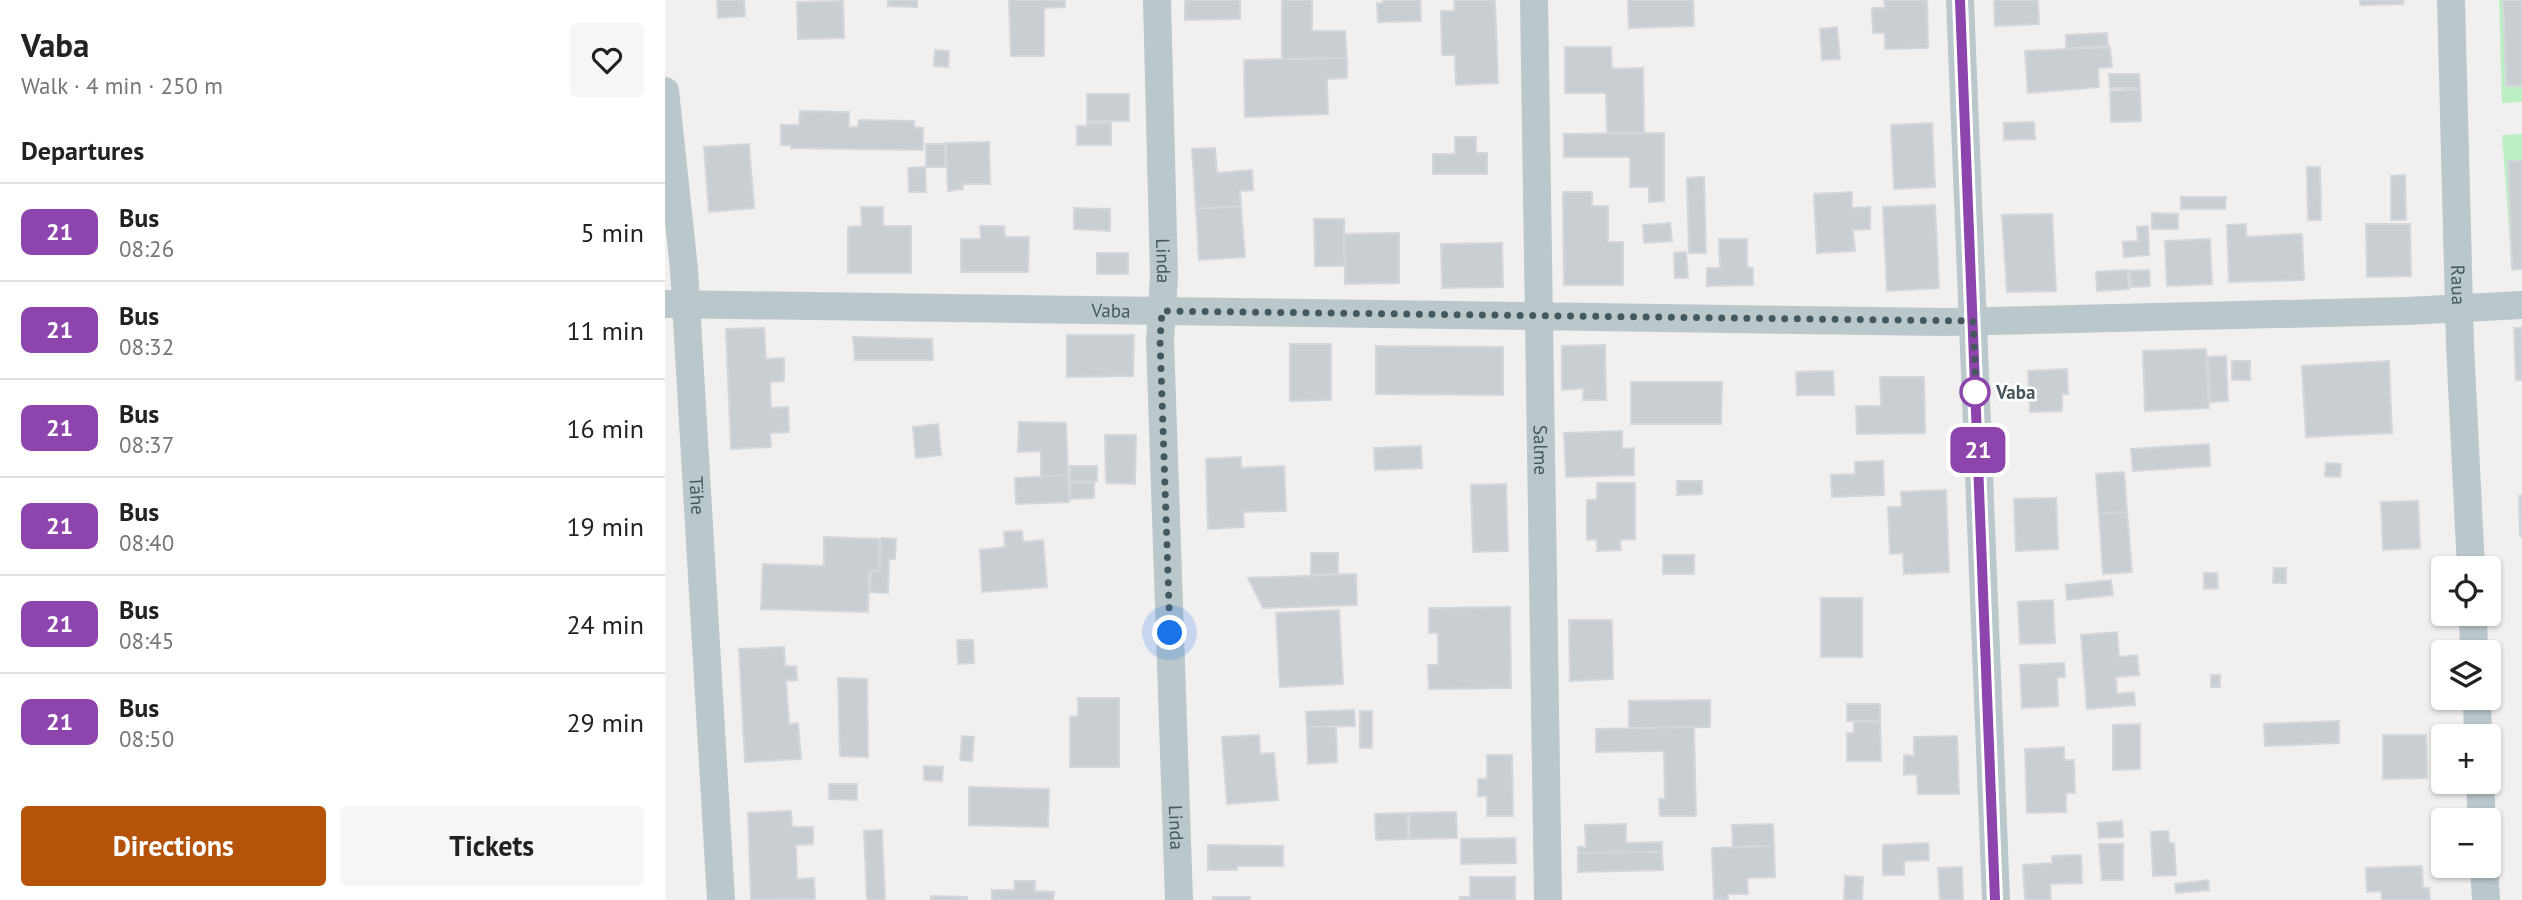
<!DOCTYPE html>
<meta charset="utf-8">
<style>
:root{--surface:#fff;--page:#f6f6f6;--text:#222;--muted:#767676;--line:#e0e0e0;--accent:#b45309}
body{margin:0;font-family:"PT Sans",sans-serif;background:var(--page);color:var(--text);height:100vh;display:flex;flex-direction:column;font-size:26px;white-space:nowrap}
*{box-sizing:border-box;margin:0}
p{font-size:23px;color:var(--muted)}
.icon{flex:none;width:38px;height:38px;fill:none;stroke:currentColor;stroke-width:2;stroke-linecap:round;stroke-linejoin:round}
.map{position:relative;flex:1;overflow:hidden}
.sheet{display:flex;flex-direction:column;background:var(--surface);width:665px}
.sheet>*{flex:none}
.badge{padding:0 14px;border-radius:10px;font-size:24px;line-height:46px}
.fabs{position:absolute;left:1766px;top:556px;display:grid;gap:14px}
.fabs a{display:grid;place-items:center;width:70px;height:70px;border-radius:7px;background:var(--surface);box-shadow:0 2px 5px #0004;font-size:35px}
.you{position:absolute;width:35px;height:35px;margin:-18px;border:5px solid #fff;border-radius:50%;background:#1a73e8;box-shadow:0 0 0 10px #1a73e833}
.map>.badge{position:absolute;translate:-50% -50%;box-shadow:0 0 0 4px #fff}
h2{padding:0 21px;font-size:26px;line-height:63px}
.round{display:grid;place-items:center;flex:none;width:74px;height:74px;border-radius:7px;background:var(--page)}
.headline{display:flex;align-items:center;justify-content:space-between;height:119px;padding:0 21px}
h1{font-size:33px;font-weight:600;line-height:52px}
.action{display:flex;gap:14px;margin-top:auto;padding:14px 21px}
.action a{flex:1;height:80px;border-radius:7px;background:var(--accent);color:#fff;font-size:28px;font-weight:600;line-height:80px;text-align:center}
.action a+a{background:var(--page);color:var(--text)}
ul{padding:0;list-style:none}
li{display:flex;align-items:center;gap:21px;height:98px;padding:0 21px;border-top:2px solid var(--line)}
li div{flex:1}
li b{display:block;font-size:26px}
li em{font-style:normal}
li .badge{min-width:77px;font-weight:700;text-align:center}
main{display:flex;flex:1;min-height:0}
.map>svg:first-child{display:block}
</style>
<main>
<section class="sheet">
<div class="headline"><div><h1>Vaba</h1><p>Walk · 4 min · 250 m</p></div><a class="round"><svg class="icon" aria-label="heart" viewBox="0 0 24 24"><path d="M12 20l-8-8c-3-5 5-10 8-4 3-6 11-1 8 4z"/></svg></a></div>
<h2>Departures</h2>
<ul>
<li><span class="badge" style="background:#8e44ad;color:#fff">21</span><div><b>Bus</b><p>08:26</p></div><em>5 min</em></li>
<li><span class="badge" style="background:#8e44ad;color:#fff">21</span><div><b>Bus</b><p>08:32</p></div><em>11 min</em></li>
<li><span class="badge" style="background:#8e44ad;color:#fff">21</span><div><b>Bus</b><p>08:37</p></div><em>16 min</em></li>
<li><span class="badge" style="background:#8e44ad;color:#fff">21</span><div><b>Bus</b><p>08:40</p></div><em>19 min</em></li>
<li><span class="badge" style="background:#8e44ad;color:#fff">21</span><div><b>Bus</b><p>08:45</p></div><em>24 min</em></li>
<li><span class="badge" style="background:#8e44ad;color:#fff">21</span><div><b>Bus</b><p>08:50</p></div><em>29 min</em></li>
</ul>
<div class="action"><a>Directions</a><a>Tickets</a></div>
</section>
<div class="map">
<svg width="1857" height="900" viewBox="0 0 1857 900">
<rect width="100%" height="100%" fill="#f2eff0"/>
<!-- green -->
<g fill="#bcf0c2">
<path d="M1834,0H1857V102L1837,103Z"/>
<path d="M1857,134V270L1847,271L1837,135Z"/>
</g>
<!-- building -->
<g fill="#c9ced2" stroke="#d3d7db" stroke-width="2">
<path d="M52,0H79L80,16L53,18Z"/>
<path d="M223,0H252V7L223,6Z"/>
<path d="M344,0H400V7L379,8V56H346Z"/>
<path d="M520,0H575V19L520,20Z"/>
<path d="M617,0H647V31H680L682,58L617,59Z"/>
<path d="M718,0H755L756,21L713,22L712,3H718Z"/>
<path d="M789,0H830L833,83L791,85L790,55H777L776,11H790Z"/>
<path d="M963,0H1028L1029,26L964,28Z"/>
<path d="M1219,0H1262L1263,48L1220,49V33H1208L1207,8H1220Z"/>
<path d="M1329,0H1373L1374,24L1330,26Z"/>
<path d="M1695,0H1738V4L1695,5Z"/>
<path d="M1838,0H1857V86H1841Z"/>
<path d="M178,1L179,38L133,39L132,2Z"/>
<path d="M1172,27L1175,59L1157,60L1155,29Z"/>
<path d="M1442,33L1443,46L1401,48V35Z"/>
<path d="M900,47H946L947,69L978,68L979,132L942,133L941,93H900Z"/>
<path d="M1445,47L1447,67L1433,68L1434,87L1363,93L1360,51Z"/>
<path d="M270,50L284,51L283,67L269,66Z"/>
<path d="M682,58V78L662,79L663,114L580,117L579,60Z"/>
<path d="M1444,74H1474L1475,88H1445Z"/>
<path d="M1475,89L1476,121L1446,122L1445,91Z"/>
<rect x="422" y="94" width="42" height="27"/>
<path d="M135,111L184,112V127H193L194,120L249,121V127L258,128V150L126,148V145H116V125H134Z"/>
<path d="M1369,122L1370,139L1339,140V123Z"/>
<path d="M422,123H446V145H412V126H422Z"/>
<path d="M1267,123L1270,187L1229,189L1226,125Z"/>
<path d="M999,133V201L984,202V187H965V157H899V134Z"/>
<path d="M790,137H811V153H822V174H768V154H790Z"/>
<path d="M324,142L325,184H298V189L283,191L281,143Z"/>
<path d="M84,144L89,208L44,212L39,147Z"/>
<rect x="261" y="144" width="19" height="23"/>
<path d="M550,148L552,173L587,170L588,190L575,191L576,206L531,209L527,149Z"/>
<path d="M1843,161H1857V269H1847Z"/>
<path d="M260,167L261,192H244L243,168Z"/>
<path d="M1642,167H1655L1656,220H1643Z"/>
<path d="M1740,175L1741,220H1726V176Z"/>
<path d="M1039,177L1041,253H1024L1022,178Z"/>
<path d="M898,192H927V206H943V242H958V285H899Z"/>
<path d="M1187,192V208L1205,207V229L1188,230L1190,251L1152,253L1149,194Z"/>
<path d="M1516,197H1561L1560,209H1516Z"/>
<path d="M1270,205L1274,288L1222,291L1218,207Z"/>
<path d="M576,206L580,257L534,260L531,209Z"/>
<path d="M196,207H218V226H246V273H183V227L197,226Z"/>
<path d="M409,208L445,209V231L409,229Z"/>
<path d="M1487,213L1513,214V229H1487Z"/>
<path d="M1387,214L1391,291L1342,292L1337,215Z"/>
<path d="M649,219H679L680,266H650Z"/>
<path d="M1005,223L1007,241L979,243L978,225Z"/>
<path d="M1581,224V237L1637,234L1639,280L1564,282L1562,225Z"/>
<path d="M1701,224H1745L1746,276L1702,277Z"/>
<path d="M315,226H339L340,237H364L363,272H296V239H316Z"/>
<path d="M1483,226L1484,255L1459,257L1458,242L1473,241L1472,227Z"/>
<path d="M734,233V283L680,284L679,234Z"/>
<path d="M1054,239H1082V267L1088,268V285L1042,286V268H1055Z"/>
<path d="M1545,239L1547,284L1502,286L1500,241Z"/>
<path d="M837,243L838,287L777,288L776,244Z"/>
<path d="M1021,252L1023,278H1010L1009,253Z"/>
<rect x="432" y="253" width="31" height="21"/>
<path d="M1463,270L1464,289L1432,291L1431,272Z"/>
<path d="M1484,270L1485,286L1466,287L1465,271Z"/>
<path d="M99,328L101,359L119,358V381L105,382L106,408L123,407L124,432L105,433L106,447L66,449L61,329Z"/>
<path d="M1849,328H1857V380H1851Z"/>
<path d="M402,335H469L468,376L402,377Z"/>
<path d="M188,337L267,339L268,360H190Z"/>
<path d="M625,344H666V400L625,401Z"/>
<path d="M940,345L941,400H918L919,388L897,390V346Z"/>
<path d="M711,346L838,347V395L711,394Z"/>
<path d="M1541,349L1544,408L1480,411L1478,351Z"/>
<path d="M1561,356L1563,401L1545,402L1543,357Z"/>
<rect x="1567" y="361" width="18" height="19"/>
<path d="M1724,361L1727,433L1641,437L1637,366Z"/>
<path d="M1402,369L1403,394H1397V411L1365,412L1363,371Z"/>
<path d="M1168,371L1169,395H1132L1131,372Z"/>
<path d="M1215,377H1259L1260,433L1192,434L1191,406H1216Z"/>
<path d="M966,382H1057L1056,424H966Z"/>
<path d="M354,422L401,423L403,475L376,477V451L353,452Z"/>
<path d="M273,424L276,455L251,458L248,427Z"/>
<path d="M957,431V449L969,448V475L901,477L899,433Z"/>
<path d="M440,435H471L470,484L441,483Z"/>
<path d="M1544,444L1545,466L1468,471L1466,449Z"/>
<path d="M756,446L757,468L710,470L709,448Z"/>
<path d="M576,457V468L619,466L621,511L578,512L579,527L543,529L541,459Z"/>
<path d="M1218,461L1219,495L1167,497L1166,475L1190,474V462Z"/>
<path d="M1661,463L1676,464L1675,477L1660,476Z"/>
<path d="M405,466H432V481L405,482Z"/>
<path d="M1459,472L1462,512L1434,514L1431,474Z"/>
<path d="M403,475L404,502L351,504L350,478Z"/>
<path d="M1012,481H1037V494L1012,495Z"/>
<path d="M405,483H429V498L405,499Z"/>
<path d="M932,483H970V539L955,540L956,550L932,551V539L922,540V500H932Z"/>
<path d="M841,484L843,551L808,552L806,485Z"/>
<path d="M1281,490L1284,572L1239,574L1238,553L1225,554L1223,507H1237L1236,492Z"/>
<path d="M1854,496H1857V536H1855Z"/>
<path d="M1391,498L1393,549L1351,551L1349,499Z"/>
<path d="M1753,501L1755,548L1718,550L1716,502Z"/>
<path d="M1462,512L1467,572L1438,574L1434,514Z"/>
<path d="M357,531L358,542L378,540L382,587L317,592L315,550L340,547L339,532Z"/>
<path d="M159,537L214,539V571H204L203,612L96,609L98,564L159,566Z"/>
<path d="M216,538L231,539L230,559H224L223,593L205,592L206,572H215Z"/>
<rect x="646" y="553" width="27" height="21"/>
<rect x="998" y="555" width="31" height="19"/>
<path d="M1609,568H1621V583H1608Z"/>
<path d="M1539,573H1552L1553,588L1539,589Z"/>
<path d="M691,574L692,605L598,608L583,578Z"/>
<path d="M1446,580L1448,595L1402,600L1401,585Z"/>
<rect x="1156" y="598" width="41" height="59"/>
<path d="M1388,600L1390,643L1355,644L1353,602Z"/>
<path d="M845,607L846,688L764,689L763,665H773V633H764V608Z"/>
<path d="M674,610L678,684L615,687L611,613Z"/>
<path d="M904,620H947L948,679L905,681Z"/>
<path d="M1452,632L1454,657L1472,655L1474,675L1451,677L1452,694L1469,692L1470,705L1422,709L1416,635Z"/>
<path d="M292,640H308L309,663L293,664Z"/>
<path d="M119,647L120,666H131L132,680L121,681L124,724L133,723L136,759L80,762L74,649Z"/>
<path d="M1399,663L1400,677H1392L1393,706L1357,708L1355,665Z"/>
<rect x="1546" y="675" width="9" height="12"/>
<path d="M173,678L202,679L203,757L175,756Z"/>
<path d="M413,698H454V767H405V717L413,716Z"/>
<path d="M1045,700V727L964,728V701Z"/>
<rect x="1182" y="704" width="33" height="17"/>
<path d="M689,710L690,726L642,727L641,712Z"/>
<rect x="695" y="711" width="12" height="37"/>
<path d="M1674,721V743L1600,746L1599,724Z"/>
<path d="M1189,722H1215L1216,761H1182V733H1189Z"/>
<path d="M1475,724V769L1448,770V725Z"/>
<path d="M671,726L672,762L643,764L642,727Z"/>
<path d="M1029,727L1031,816H995L994,799H1000L999,751L931,752V729Z"/>
<path d="M594,735L595,754L609,753L613,800L562,804L557,737Z"/>
<path d="M1718,735H1761L1762,778L1718,779Z"/>
<path d="M297,736L309,737L307,761L295,760Z"/>
<path d="M1292,736L1294,794H1253L1252,774L1239,775V755L1249,756V737Z"/>
<path d="M1399,747V760H1409L1410,793H1401V812L1362,813L1360,749Z"/>
<path d="M822,755H847L848,816H822V796H813V779H822Z"/>
<path d="M259,766L278,767L277,781L259,780Z"/>
<path d="M164,784H192V800L164,799Z"/>
<path d="M304,787L384,789L383,827L304,825Z"/>
<path d="M126,811L127,827H148V844L131,845L132,879L149,878L150,899L86,900L83,813Z"/>
<path d="M791,812L792,838L745,839L744,813Z"/>
<path d="M742,813L743,839L711,840L710,814Z"/>
<path d="M1457,821L1458,837L1434,838L1433,823Z"/>
<path d="M961,824V843L997,842V852L913,853V847H921L920,825Z"/>
<path d="M1108,824L1109,846L1068,847L1067,825Z"/>
<path d="M217,830L220,900H202L199,831Z"/>
<path d="M1503,831L1504,843H1509L1511,875L1488,876L1486,832Z"/>
<path d="M850,838L851,863L796,864V839Z"/>
<path d="M1263,843L1264,860L1239,861V875H1218V845Z"/>
<path d="M1434,844H1458V880H1437Z"/>
<path d="M543,845L618,846V866H572V870H543Z"/>
<path d="M1109,846L1110,877L1082,878L1083,894H1063V900H1049L1047,848Z"/>
<path d="M997,852L998,870L913,872V853Z"/>
<path d="M1416,855L1417,883L1385,884L1386,900H1360L1358,865L1387,863V856Z"/>
<path d="M1757,866L1758,888H1764L1765,900H1717L1716,891L1702,892L1701,868Z"/>
<path d="M1297,867L1298,900H1275L1273,868Z"/>
<path d="M1180,876L1198,877L1197,900H1179Z"/>
<path d="M805,877H850V900H795V897H805Z"/>
<path d="M1543,880L1544,890L1511,893L1510,884Z"/>
<path d="M350,881H370V891L389,892L388,900H327V890H349Z"/>
<path d="M266,896L302,897V900H266Z"/>
<rect x="548" y="897" width="37" height="3"/>
</g>
<g fill="none" stroke-linecap="round" stroke-linejoin="round">
<!-- street -->
<g stroke="#bac8cc" stroke-width="28">
<path id="s1" d="M492,0L499,277L495,340L514,900"/>
<path id="s2" d="M869,0L883,900"/>
<path d="M1295,0L1331,900"/>
<path id="s3" d="M1786,0L1795,345L1806,569"/>
<path id="s4" d="M0,91L19,269L56,900"/>
<path id="s5" d="M0,304L1281,322L1742,311L1857,305"/>
<path d="M1808,614L1809,653"/>
<path d="M1812,698L1813,737"/>
<path d="M1815,782L1817,821"/>
<path d="M1819,866L1821,900"/>
</g>
</g>
<g fill="none" stroke-linecap="round" stroke-linejoin="round">
<!-- line casing -->
<g stroke="#fff" stroke-width="16">
<path id="line" d="M1295,0L1330,900"/>
</g>
<!-- line -->
<use href="#line" stroke="#8e44ad" stroke-width="10"/>
<!-- walk -->
<path stroke="#46585d" stroke-width="7" stroke-dasharray="0 12.6" d="M505,633L495,340L497,311L1308,321L1311,394L1310,392"/>
</g>
<!-- markers -->
<circle fill="#fff" stroke="#8e44ad" stroke-width="3.5" cx="1310" cy="392" r="14"/>
<g text-anchor="middle" dominant-baseline="central" stroke-width="5" stroke-linejoin="round" paint-order="stroke">
<!-- street labels -->
<g font-size="19" fill="#46585d" stroke="#fff">
<text stroke="none"><textPath href="#s1" startOffset="261">Linda</textPath></text>
<text stroke="none"><textPath href="#s3" startOffset="285">Raua</textPath></text>
<text stroke="none"><textPath href="#s5" startOffset="446">Vaba</textPath></text>
<text stroke="none"><textPath href="#s2" startOffset="450">Salme</textPath></text>
<text stroke="none"><textPath href="#s4" startOffset="406">Tähe</textPath></text>
<text stroke="none"><textPath href="#s1" startOffset="828">Linda</textPath></text>
</g>
<!-- stop labels -->
<g font-size="19" font-weight="bold" fill="#46585d" stroke="#fff" text-anchor="start">
<text x="1331" y="392">Vaba</text>
</g>
</g>
</svg>
<div class="fabs">
<a><svg class="icon" aria-label="locate" viewBox="0 0 24 24"><circle cx="12" cy="12" r="6"/><path d="M12 2v4M12 18v4M2 12h4M18 12h4"/></svg></a>
<a><svg class="icon" aria-label="layers" viewBox="0 0 24 24"><path d="M12 4l9 5-9 5-9-5zM3 14l9 5 9-5"/></svg></a>
<a>+</a>
<a>−</a>
</div>
<div class="you" style="left:505px;top:633px"></div>
<b class="badge" style="left:1313px;top:450px;background:#8e44ad;color:#fff">21</b>
</div>
</main>
